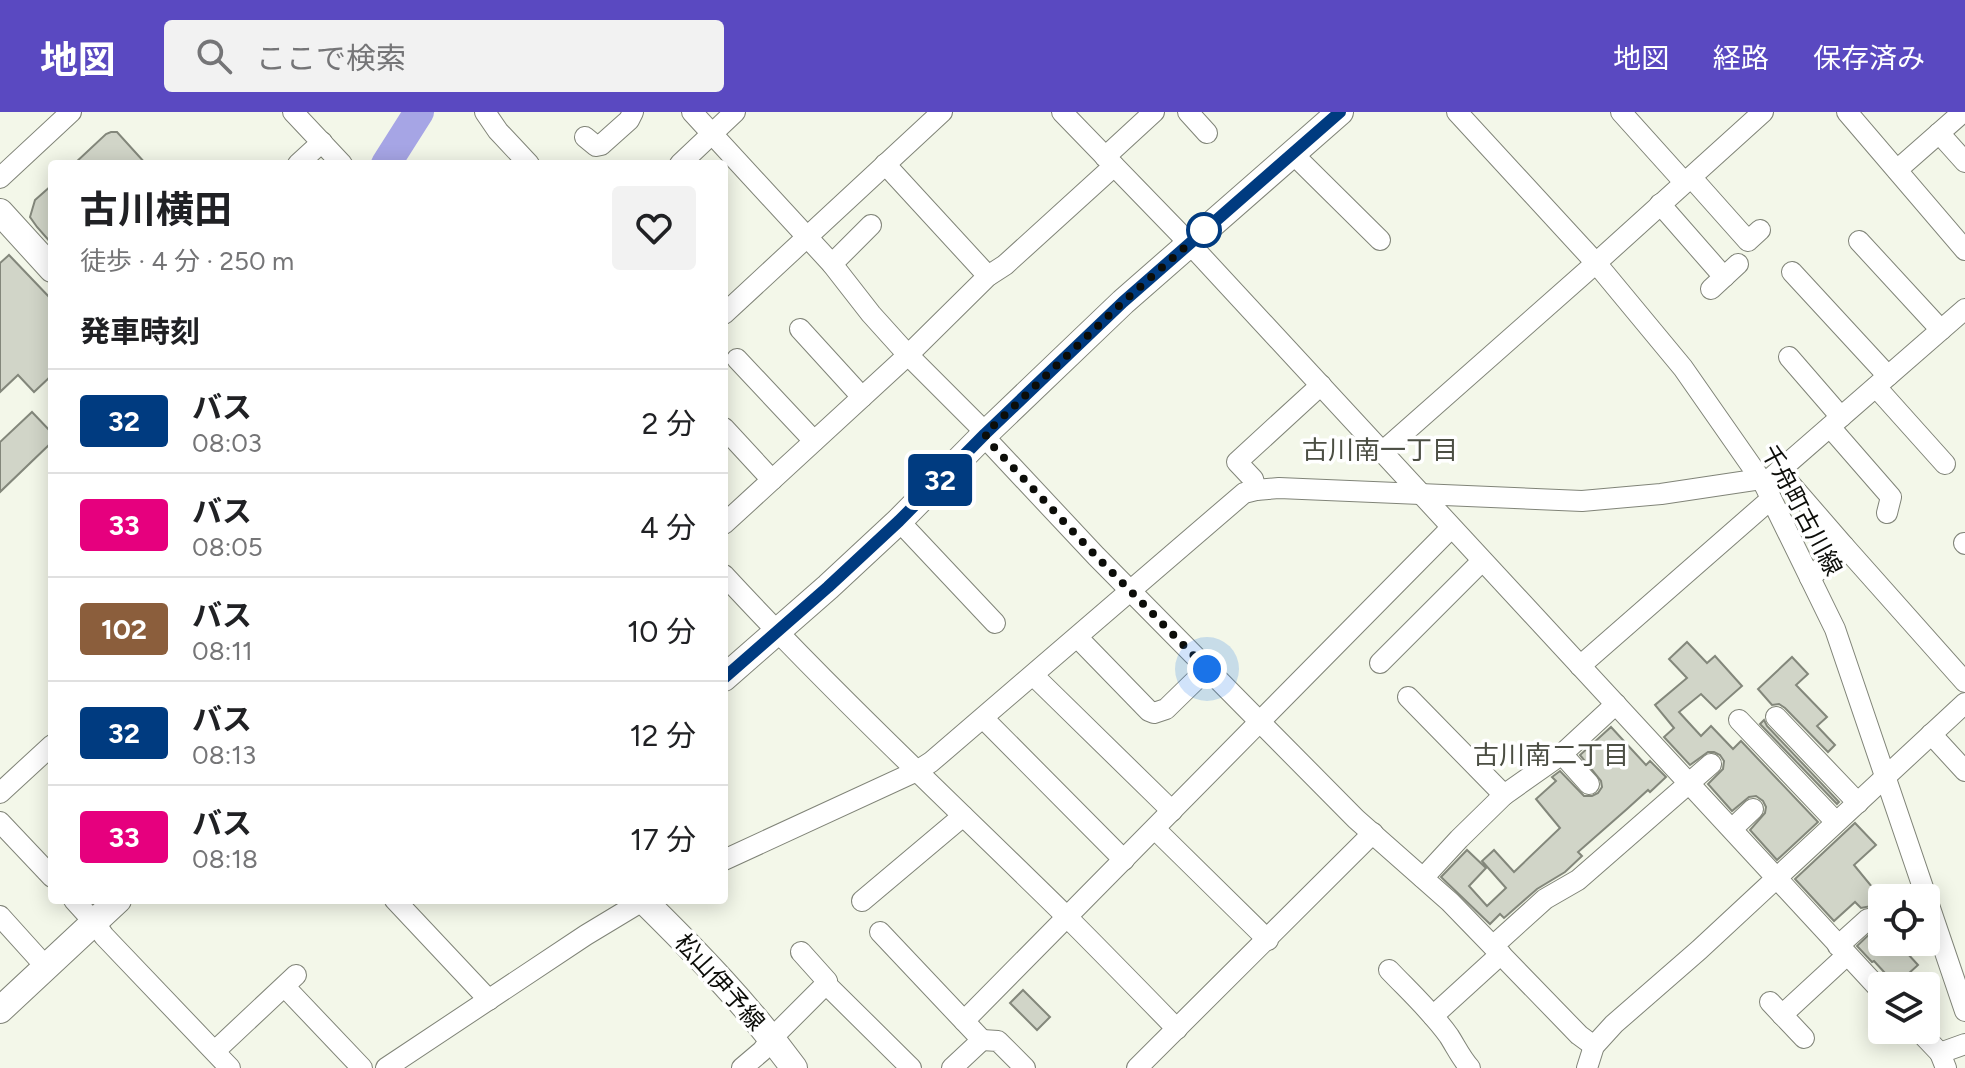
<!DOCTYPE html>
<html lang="ja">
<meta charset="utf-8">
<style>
:root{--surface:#fff;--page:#f2f2f2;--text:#202124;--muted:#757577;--line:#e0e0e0;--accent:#5a49c1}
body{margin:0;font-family:Figtree,"Noto Sans JP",sans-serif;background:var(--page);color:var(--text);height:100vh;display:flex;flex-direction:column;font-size:30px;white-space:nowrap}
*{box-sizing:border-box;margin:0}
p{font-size:26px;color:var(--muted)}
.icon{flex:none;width:44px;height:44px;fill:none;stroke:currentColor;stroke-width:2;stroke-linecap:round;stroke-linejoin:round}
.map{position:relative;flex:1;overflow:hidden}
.sheet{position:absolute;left:48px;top:48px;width:680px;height:744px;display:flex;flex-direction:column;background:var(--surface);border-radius:8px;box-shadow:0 4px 20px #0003}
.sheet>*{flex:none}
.badge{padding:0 16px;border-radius:6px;font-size:28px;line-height:52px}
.tools{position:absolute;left:1868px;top:772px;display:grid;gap:16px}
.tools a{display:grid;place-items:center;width:72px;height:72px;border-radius:8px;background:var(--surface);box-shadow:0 4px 20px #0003;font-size:40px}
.you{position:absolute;width:40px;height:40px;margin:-20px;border:6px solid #fff;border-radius:50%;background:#1a73e8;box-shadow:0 0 0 12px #1a73e833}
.map>.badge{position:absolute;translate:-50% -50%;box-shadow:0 0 0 4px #fff}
h2{padding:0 32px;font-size:30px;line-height:72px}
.round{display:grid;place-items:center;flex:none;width:84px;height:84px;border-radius:8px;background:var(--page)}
.overview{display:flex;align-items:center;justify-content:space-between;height:136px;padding:0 32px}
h1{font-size:38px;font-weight:700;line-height:60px}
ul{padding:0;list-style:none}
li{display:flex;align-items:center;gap:24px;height:104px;padding:0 32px;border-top:2px solid var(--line)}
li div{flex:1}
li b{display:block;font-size:30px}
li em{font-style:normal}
li .badge{min-width:88px;font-weight:700;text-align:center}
header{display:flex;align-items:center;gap:48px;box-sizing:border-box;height:112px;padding:0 40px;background:var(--accent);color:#fff}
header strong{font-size:38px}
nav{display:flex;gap:44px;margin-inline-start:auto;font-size:28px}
.search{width:560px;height:72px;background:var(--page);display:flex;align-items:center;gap:20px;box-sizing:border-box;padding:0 28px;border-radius:8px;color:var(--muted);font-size:30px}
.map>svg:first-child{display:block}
</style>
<header>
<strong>地図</strong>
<div class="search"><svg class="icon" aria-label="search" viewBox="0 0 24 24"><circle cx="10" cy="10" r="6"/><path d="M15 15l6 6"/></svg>ここで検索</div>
<nav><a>地図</a><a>経路</a><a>保存済み</a></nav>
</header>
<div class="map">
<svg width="1965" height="956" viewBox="0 0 1965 956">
<rect width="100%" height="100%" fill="#f3f7e9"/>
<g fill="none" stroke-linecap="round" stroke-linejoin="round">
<!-- river -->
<path stroke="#a6a5e5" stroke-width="30" d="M386,52L419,0"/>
</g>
<!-- building -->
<g fill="#d1d5c8" stroke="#83877b" stroke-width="2">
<path d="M111,20H117L146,52H74L106,22Z"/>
<path d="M52,73V132L37,115L30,105L35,88Z"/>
<path d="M9,143L52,188V263L34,280L18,263L0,280V151Z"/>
<path d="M32,300L52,321V330L0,380V330Z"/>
<path d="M1687,530L1707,551L1715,544L1742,574L1716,597L1701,582L1679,600L1701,624L1711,614L1733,637L1741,629L1818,710L1777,748L1750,718L1765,701L1766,695L1763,689L1756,684L1749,685L1732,699L1708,672L1723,657L1724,649L1720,643L1714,640H1708L1690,653L1664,625L1674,616L1655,593L1687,566L1669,547Z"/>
<path d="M1792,545L1808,562L1796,573L1827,605L1817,614L1835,633L1828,640L1785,596L1779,592L1772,593L1758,577Z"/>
<path d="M1764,608L1767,614L1839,690L1837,692L1760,612Z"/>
<path d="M1611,615L1646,653L1650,649L1666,665L1650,680L1648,678L1627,697L1578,740L1582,744L1565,760L1537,777L1504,806L1500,802L1490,812L1441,765L1467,738L1486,756L1469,774L1487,794L1506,776L1482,749L1494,738L1514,760L1560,716L1536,687L1556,669L1552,665L1560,659L1584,684H1592L1598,681L1602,675L1601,669L1580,643Z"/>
<path d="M1855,711L1876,733L1854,753L1882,787V830H1897L1918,853L1896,873L1874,849L1872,850L1857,834L1880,812V804L1877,798L1871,794L1861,796L1855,790L1834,809L1795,767Z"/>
<path d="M1023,878L1050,905L1037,918L1010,891Z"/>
</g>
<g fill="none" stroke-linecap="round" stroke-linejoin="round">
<!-- minor casing -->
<g stroke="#808478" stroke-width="22">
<g id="minor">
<path d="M293,0L342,52"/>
<path d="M485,0L498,19L529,52"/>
<path d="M692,0L832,152L871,202L908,243L978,313L991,332L1096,444L1260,610L1356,707L1450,790L1579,923L1594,934"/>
<path d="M1062,0L1189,131L1882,880"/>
<path d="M1188,0L1207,21"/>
<path d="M1457,0L1596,151L1683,256L1764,372L1835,517L1965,899"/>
<path d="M1621,0L1684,70"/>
<path d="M1847,0L1965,138"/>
<path d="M1939,21L1965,50"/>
<path d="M585,25L596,34L601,33L629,8L633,0"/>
<path d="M1293,42L1380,128"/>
<path d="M1105,45L1154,0"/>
<path d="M298,52L322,30"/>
<path d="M680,52L735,0"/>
<path d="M885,52L988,164"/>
<path d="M1897,58L1963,0"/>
<path d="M1691,65L1748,129L1760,118"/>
<path d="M0,66L71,0"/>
<path d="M1660,92L1724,165"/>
<path d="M1859,129L1941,218"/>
<path d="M832,152L871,113"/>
<path d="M1792,160L1888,264"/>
<path d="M1711,177L1738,152"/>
<path d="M724,202L942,0"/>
<path d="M800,217L862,285"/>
<path d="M1789,245L1841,305"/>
<path d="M737,247L814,329"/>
<path d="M1876,275L1945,352"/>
<path d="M1830,315L1891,385L1887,401"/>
<path d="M724,316L772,368"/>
<path d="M1382,340L1596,151L1763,0"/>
<path d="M1779,359L1844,434"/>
<path d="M1764,372L1965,197"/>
<path d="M1256,378L1253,367L1237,350L1321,273"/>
<path d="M899,409L995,511"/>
<path d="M724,412L908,243L988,164L1005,153L1114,54"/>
<path d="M1964,431L1965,432"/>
<path d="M724,463C833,581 951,691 1066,804C1103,841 1140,879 1177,917"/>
<path d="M1810,466L1844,434L1965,570"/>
<path d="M1078,526L1149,599L1154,601L1166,597L1207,557"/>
<path d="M1380,551L1482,449"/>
<path d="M1580,554L1771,387"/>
<path d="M1034,564L1172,699"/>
<path d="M1408,585L1504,683"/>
<path d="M1776,605L1858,691"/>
<path d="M984,607L1124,748"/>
<path d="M1739,608L1836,710"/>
<path d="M1931,622L1965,659"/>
<path d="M1562,642L1589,672"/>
<path d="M0,681L52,633"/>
<path d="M0,710L52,765"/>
<path d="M1155,717L1268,828"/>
<path d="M1732,717L1753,697"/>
<path d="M724,748L917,659L931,650L1244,381L1256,378L1279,376L1582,389L1661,382L1761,367"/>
<path d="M1423,766L1459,727L1504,683L1562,642L1616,592"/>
<path d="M74,788L94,810L104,824L230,956"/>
<path d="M395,788L489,888"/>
<path d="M862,789L963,704"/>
<path d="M0,804L46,855"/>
<path d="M880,820L982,928L952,956"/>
<path d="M1493,834L1545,787L1578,768L1711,652"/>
<path d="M1838,834L1868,807"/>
<path d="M801,840L827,869L826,872"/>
<path d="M1389,858C1409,879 1432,900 1449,924C1456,935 1461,946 1470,956"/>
<path d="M285,875L362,956"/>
<path d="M1770,890L1804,926"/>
<path d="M1782,903L1847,843"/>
<path d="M1433,904L1501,842"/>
<path d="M964,909L1451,416"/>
<path d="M1918,918L1940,941"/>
<path d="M982,928L998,929L1025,956"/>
<path d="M215,939L296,863"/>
<path d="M386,956L586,823L644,788"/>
<path d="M742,956L762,939L772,926L826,872L911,956"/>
<path d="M1137,956L1373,721"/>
<path d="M1587,956L1594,934L1614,912L1699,838L1965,591"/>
<path d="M1946,956L1940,941L1965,932"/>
</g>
</g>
<!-- major casing -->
<g stroke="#808478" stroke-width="28">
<g id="major">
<path d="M0,100L52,157"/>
<path d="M724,566L828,475L899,409L985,322L1123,190L1340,0"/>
<path d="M643,788C697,841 749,895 794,956"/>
<path d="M0,898L118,788"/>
</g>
</g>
<!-- minor -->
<use href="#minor" stroke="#fff" stroke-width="20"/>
<!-- major -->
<use href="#major" stroke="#fff" stroke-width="26"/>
</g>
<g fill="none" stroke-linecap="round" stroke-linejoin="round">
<!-- line casing -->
<g stroke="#fff" stroke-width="18">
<path id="line" d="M724,566L828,475L899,409L985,322L1123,190L1340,0"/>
</g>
<!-- line -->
<use href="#line" stroke="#003b80" stroke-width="12"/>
<!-- walk -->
<path stroke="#0c0d09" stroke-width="8" stroke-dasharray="0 14.4" d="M1204,118L1210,113L1123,190L985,322L991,332L1096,444L1207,557"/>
</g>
<!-- markers -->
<circle fill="#fff" stroke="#003b80" stroke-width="4" cx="1204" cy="118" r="16"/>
<g text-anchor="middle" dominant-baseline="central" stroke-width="7" stroke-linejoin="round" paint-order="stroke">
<!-- street labels -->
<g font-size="24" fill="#0c0d09" stroke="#fff">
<text transform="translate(1802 398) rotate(62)">千舟町古川線</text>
<text transform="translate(720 870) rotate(48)">松山伊予線</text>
</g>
<!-- neighbourhood labels -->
<g font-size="26" fill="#4b4e43" stroke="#fff">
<text x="1380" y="338">古川南一丁目</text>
<text x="1551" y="643">古川南二丁目</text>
</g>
</g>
</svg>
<div class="tools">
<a><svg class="icon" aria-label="locate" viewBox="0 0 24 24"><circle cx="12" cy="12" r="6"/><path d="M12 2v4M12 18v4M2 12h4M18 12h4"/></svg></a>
<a><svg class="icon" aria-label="layers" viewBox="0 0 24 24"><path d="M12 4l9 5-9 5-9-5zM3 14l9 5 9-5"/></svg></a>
</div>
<div class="you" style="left:1207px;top:557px"></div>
<b class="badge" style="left:940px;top:368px;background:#003b80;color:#fff">32</b>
<section class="sheet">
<div class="overview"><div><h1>古川横田</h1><p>徒歩 · 4 分 · 250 m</p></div><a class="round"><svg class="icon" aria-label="heart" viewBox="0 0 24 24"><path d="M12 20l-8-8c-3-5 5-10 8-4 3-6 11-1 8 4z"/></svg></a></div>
<h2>発車時刻</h2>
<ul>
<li><span class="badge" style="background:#003b80;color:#fff">32</span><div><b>バス</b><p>08:03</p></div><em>2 分</em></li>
<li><span class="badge" style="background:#e6007e;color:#fff">33</span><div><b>バス</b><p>08:05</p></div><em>4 分</em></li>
<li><span class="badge" style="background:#8b5e3c;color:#fff">102</span><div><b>バス</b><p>08:11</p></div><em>10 分</em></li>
<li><span class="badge" style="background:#003b80;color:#fff">32</span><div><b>バス</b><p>08:13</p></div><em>12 分</em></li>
<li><span class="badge" style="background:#e6007e;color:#fff">33</span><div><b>バス</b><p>08:18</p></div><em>17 分</em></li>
</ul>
</section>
</div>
